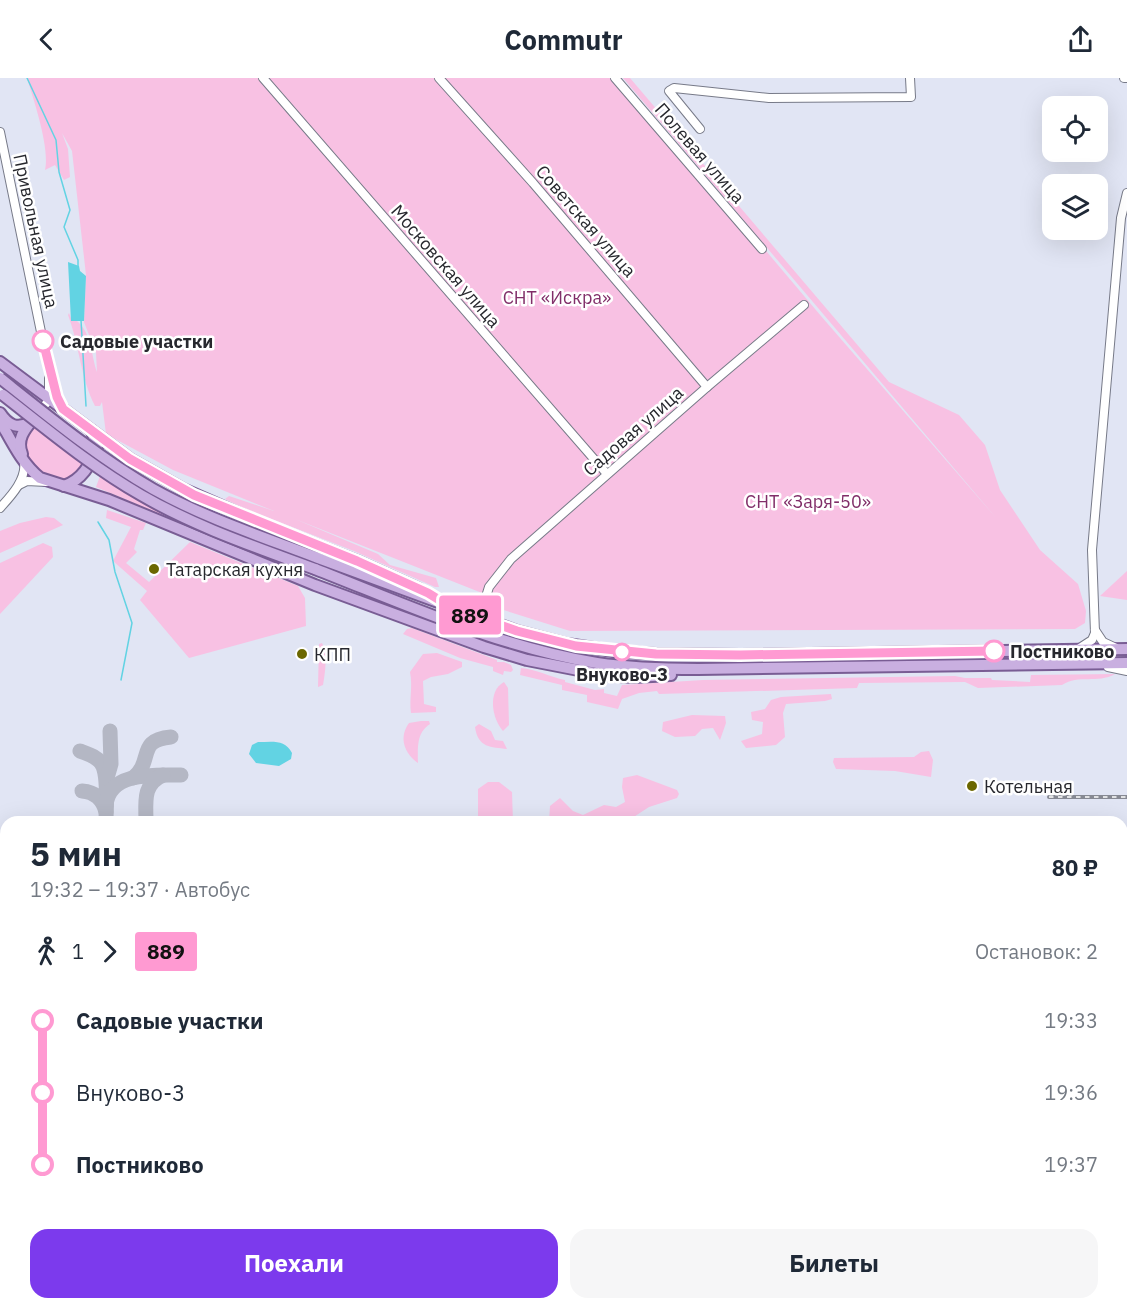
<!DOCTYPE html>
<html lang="ru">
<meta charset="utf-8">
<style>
:root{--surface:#fff;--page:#f6f6f7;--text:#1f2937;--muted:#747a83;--accent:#7c3aed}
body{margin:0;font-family:"IBM Plex Sans",sans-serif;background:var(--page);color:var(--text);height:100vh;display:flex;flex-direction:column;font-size:22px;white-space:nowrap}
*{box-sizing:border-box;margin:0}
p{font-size:20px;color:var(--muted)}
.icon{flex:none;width:33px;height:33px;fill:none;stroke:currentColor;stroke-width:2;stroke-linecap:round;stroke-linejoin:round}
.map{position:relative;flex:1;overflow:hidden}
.sheet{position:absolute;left:0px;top:738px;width:1128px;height:494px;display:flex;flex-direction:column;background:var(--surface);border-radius:18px 18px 0 0;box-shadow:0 6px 24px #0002}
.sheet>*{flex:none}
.badge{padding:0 12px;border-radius:4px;font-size:21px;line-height:39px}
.controls{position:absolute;left:1042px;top:18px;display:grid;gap:12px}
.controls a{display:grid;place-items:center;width:66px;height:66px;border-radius:12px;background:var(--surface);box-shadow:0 6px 24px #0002;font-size:30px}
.map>.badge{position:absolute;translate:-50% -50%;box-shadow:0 0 0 3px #fff}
.legs{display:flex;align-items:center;gap:9px;height:66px;padding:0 30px;font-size:20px}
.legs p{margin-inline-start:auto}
.headline{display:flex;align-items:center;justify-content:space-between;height:102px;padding:0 30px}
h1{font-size:33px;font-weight:700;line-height:45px}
.cta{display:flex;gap:12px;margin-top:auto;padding:12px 30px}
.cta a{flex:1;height:69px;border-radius:18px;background:var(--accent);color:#fff;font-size:24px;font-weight:700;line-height:69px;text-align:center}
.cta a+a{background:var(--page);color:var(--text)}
ul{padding:0 30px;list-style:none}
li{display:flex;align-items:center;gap:21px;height:72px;font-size:22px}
li i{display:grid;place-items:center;width:9px;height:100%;margin:0 8px;background:currentColor}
li i::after{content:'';width:15px;height:15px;margin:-8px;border:4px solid;border-radius:50%;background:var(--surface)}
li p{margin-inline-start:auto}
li:first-child i{background:linear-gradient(#0000 50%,currentColor 0)}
li:last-child i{background:linear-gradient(currentColor 50%,#0000 0)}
header{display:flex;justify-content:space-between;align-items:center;height:78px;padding:0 30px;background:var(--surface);font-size:27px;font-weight:700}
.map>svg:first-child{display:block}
</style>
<header><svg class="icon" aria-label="back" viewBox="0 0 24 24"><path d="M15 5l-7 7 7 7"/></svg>Commutr<svg class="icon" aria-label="share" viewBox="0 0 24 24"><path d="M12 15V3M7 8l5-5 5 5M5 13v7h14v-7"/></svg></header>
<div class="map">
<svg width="1127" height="1231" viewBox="0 0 1127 1231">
<rect width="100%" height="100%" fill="#e1e5f4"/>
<!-- green -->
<g fill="#f8c1e3">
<path d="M27,0H620L821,238L997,441L623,0H630L889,304L959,337L985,367L1000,412L1040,472L1078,506L1086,533L1085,545L1075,551L570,553L497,530L485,511L482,515L295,441L378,476L390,487L436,500L439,509H435L354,473L243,430L225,421L229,418L274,433L173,392L106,356L102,324L100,328H95C81,301 79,266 68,237L69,235L72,243H77C92,256 91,277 97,294L96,275L84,244L86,197L72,73L62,55L68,71L70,99L64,102L55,87L45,92C50,70 34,23 27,0Z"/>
<path d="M34,348L83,386C79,391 76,397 70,400C49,409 20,381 25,359C26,355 31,352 34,348Z"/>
<path d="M100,398L169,440L96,409Z"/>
<path d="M107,432L146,445L143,452H140L134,471L137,474L126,485L149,504L190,464L298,508L305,520L306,548L189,580L140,522L147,513L113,483L131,449L106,440Z"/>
<path d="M46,439L54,440L63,447L0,475V453L20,445Z"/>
<path d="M43,465L52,469L53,479L0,536V485Z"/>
<path d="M1127,493V522L1100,518Z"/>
<path d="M412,550L497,582V584H504L511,587L513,592L511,594L504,593L503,597L493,593V589L460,580L403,556L407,551Z"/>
<path d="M322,565C328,576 325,595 323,607L318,609L319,566Z"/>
<path d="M437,575L462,584V589L448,596L431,599L423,603L424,626L436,629V634L411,635C409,621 413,609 410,594L423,576Z"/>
<path d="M521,590C536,591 550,599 565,602V604L595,612L604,611V615L617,618L622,607L703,602L955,598L965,600H991L992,602L1030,604L1031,597L1115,596C1097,606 1079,596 1062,607L978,610L965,604L859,605L857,610L659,616L657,613L639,615L622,621L618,631L587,624V617L562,612V607L520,597Z"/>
<path d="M504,604L508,610L509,647L503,653C492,641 487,613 504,604Z"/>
<path d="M831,616L832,621L825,623L786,626L783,635L785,659L776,667L746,670L741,663L762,656L763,644L752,642L751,634L765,631L771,622L781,619Z"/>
<path d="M692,637L725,638L726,645L720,662L713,650L702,651L695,658L675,659L662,653L663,644Z"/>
<path d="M421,643H429L430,646C416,655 418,670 418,685C405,676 398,660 409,645Z"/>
<path d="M479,646L491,653L495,662L503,663L507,671C491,669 478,670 475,649Z"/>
<path d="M929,673L933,682L931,699L895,693L836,691L833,684L834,680L914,679L921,674Z"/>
<path d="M637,697L677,712L679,716L677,720L649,729L626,744H549L550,728L560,720L573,733L583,737L604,727L616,729L625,724L622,709L623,700Z"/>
<path d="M488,704H499L512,714L513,744H481L478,738V711Z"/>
<path d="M0,864L6,867V937L0,932Z"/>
<path d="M0,985L6,990V1028L0,1036Z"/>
<path d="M6,1088V1212L0,1207V1094Z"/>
<path d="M19,1226H224L223,1231H25Z"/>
<path d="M312,1226H379L385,1231H318Z"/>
<path d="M437,1226H542V1231H443Z"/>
</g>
<!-- water -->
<g fill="#62d3e3">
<path d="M68,184L79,188L80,193L86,198L84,243H71Z"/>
<path d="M258,664C273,664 285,661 292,675L291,681L279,688L256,685L249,676L252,667Z"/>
</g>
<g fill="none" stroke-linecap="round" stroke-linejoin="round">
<!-- stream -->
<g stroke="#62d3e3" stroke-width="1.5">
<path d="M27,0L56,62L59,94L70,132L64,149L78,182V189"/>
<path d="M81,242L86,328"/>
<path d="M98,444L109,462L115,494L132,545L121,602"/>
</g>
<!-- taxiway -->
<g stroke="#b4b7c4" stroke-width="15">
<path d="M80,673C87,676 96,678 101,685C109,695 106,730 106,744"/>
<path d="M107,700L111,686L110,653"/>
<path d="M133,700C154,683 136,662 171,659"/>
<path d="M82,713C95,714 103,721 106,734"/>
<path d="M106,728C108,693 156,697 181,697"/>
<path d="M146,744C146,725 142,706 163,697"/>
<path d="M0,961L6,966"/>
<path d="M1122,999L1127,1000"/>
<path d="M1122,1019L1123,1039"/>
<path d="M0,1055L6,1047"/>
<path d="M279,1226L285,1231"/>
<path d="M406,1226L411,1231"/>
<path d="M733,1226L742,1231"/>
<path d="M760,1226L766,1231"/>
<path d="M1053,1227H1080L1087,1231"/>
<path d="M256,1231L262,1226"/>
<path d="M608,1231L613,1226"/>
</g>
<!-- minor casing -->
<g stroke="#777a88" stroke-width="10">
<g id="minor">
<path d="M263,0L607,396"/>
<path d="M439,0L533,105L707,309"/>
<path d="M615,0L762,171"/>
<path d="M1124,0H1127"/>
<path d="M700,51L669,13L674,10L769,20L911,19L910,0"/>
<path d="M0,54L48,288L60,327"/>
<path d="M40,333L49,322V300"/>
<path d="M19,407L27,403L46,404"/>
<path d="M0,430C11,418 27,401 24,383"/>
<path d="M479,541L489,509L511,481L707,309L804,227"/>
<path d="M1095,552L1103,564L1116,570"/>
<path d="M1078,571L1092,562L1095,555L1092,472L1121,140L1127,115"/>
<path d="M1108,589L1127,593"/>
</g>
</g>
<!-- major casing -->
<g stroke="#795d94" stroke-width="14">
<g id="major">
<path d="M0,284L130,381L185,412L256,443L357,483L419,511"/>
<path d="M0,335C8,347 17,352 30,344"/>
<path d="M0,343C11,362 22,386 40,400L109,422L315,507L484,569L527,582L604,597L634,599L671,597"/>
<path d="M22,376C15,359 28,348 38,335"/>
<path d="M64,408C82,402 90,387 97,370L92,353"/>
<path d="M318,480L517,553L567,566L613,573L656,576L740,577L1127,571"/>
<path d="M315,491C407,527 499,569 597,585C630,590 664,591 698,591L1127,585"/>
</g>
</g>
<!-- minor -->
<use href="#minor" stroke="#fff" stroke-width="8"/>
<!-- major -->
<use href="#major" stroke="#c9afe0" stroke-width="10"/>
<!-- rail casing -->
<g stroke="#868993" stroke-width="4">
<g id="rail">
<path d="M1049,719H1127"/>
<path d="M1122,756H1127"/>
</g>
</g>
<!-- rail -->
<use href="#rail" stroke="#fff" stroke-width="1.5" stroke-dasharray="4.5" stroke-linecap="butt"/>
<!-- major-bridge casing -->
<g stroke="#795d94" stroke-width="14" stroke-linecap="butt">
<g id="major-bridge">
<path d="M0,300C49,339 99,380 153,411C205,440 263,459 318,480"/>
<path d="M3,317C48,352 92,389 141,417C196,449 256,469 315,491"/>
</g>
</g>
<!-- major-bridge -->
<use href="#major-bridge" stroke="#c9afe0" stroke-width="10"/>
</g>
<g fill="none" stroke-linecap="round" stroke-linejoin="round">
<!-- line-1 casing -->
<g stroke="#fff" stroke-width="14">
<path id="line-1" d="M43,263L57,319L63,331L130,381L194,417L357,483L428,515L454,531L517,553L576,568L656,576L740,577L994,573"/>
</g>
<!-- line-1 -->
<use href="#line-1" stroke="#ff9ad2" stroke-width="9"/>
</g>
<!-- markers -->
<g fill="#fff" stroke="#ff9ad2" stroke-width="3">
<circle cx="43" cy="263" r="10"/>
<circle cx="994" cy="573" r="10"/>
<circle cx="622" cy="574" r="8"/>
</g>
<g fill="#6b6700" stroke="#fff" stroke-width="2">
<circle cx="154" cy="491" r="6"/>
<circle cx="302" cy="576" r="6"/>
<circle cx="972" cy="708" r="6"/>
</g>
<g text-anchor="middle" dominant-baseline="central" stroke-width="5" stroke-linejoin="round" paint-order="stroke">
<!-- street labels -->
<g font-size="18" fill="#27282e" stroke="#fff">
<text transform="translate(700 75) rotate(49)">Полевая улица</text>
<text transform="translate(586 143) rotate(49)">Советская улица</text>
<text transform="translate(36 153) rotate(78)">Привольная улица</text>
<text transform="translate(446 188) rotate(49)">Московская улица</text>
<text transform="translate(633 353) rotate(-41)">Садовая улица</text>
</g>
<!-- park labels -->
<g font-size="18" fill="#812e69" stroke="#fff">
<text x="557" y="219">СНТ «Искра»</text>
<text x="808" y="423">СНТ «Заря-50»</text>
</g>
<!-- stop labels -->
<g font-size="18" font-weight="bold" fill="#27282e" stroke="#fff" text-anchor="start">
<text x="60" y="263">Садовые участки</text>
<text x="1010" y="573">Постниково</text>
<text x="622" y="596" text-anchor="middle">Внуково-3</text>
</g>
<!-- poi labels -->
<g font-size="18" fill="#27282e" stroke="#fff" text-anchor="start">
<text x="166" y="491">Татарская кухня</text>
<text x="314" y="576">КПП</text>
<text x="984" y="708">Котельная</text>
</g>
</g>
</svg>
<div class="controls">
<a><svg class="icon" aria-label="locate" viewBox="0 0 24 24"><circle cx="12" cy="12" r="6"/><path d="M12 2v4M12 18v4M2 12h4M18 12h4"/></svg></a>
<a><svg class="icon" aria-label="layers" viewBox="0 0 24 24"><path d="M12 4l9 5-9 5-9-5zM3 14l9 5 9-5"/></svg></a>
</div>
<b class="badge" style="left:470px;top:537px;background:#ff9ad2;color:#111">889</b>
<section class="sheet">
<div class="headline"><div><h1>5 мин</h1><p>19:32 – 19:37 · Автобус</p></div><b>80 ₽</b></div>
<div class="legs"><svg class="icon" aria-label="walk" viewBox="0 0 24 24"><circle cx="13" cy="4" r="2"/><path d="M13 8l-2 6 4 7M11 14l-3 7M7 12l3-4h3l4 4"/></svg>1<svg class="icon" aria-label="forward" viewBox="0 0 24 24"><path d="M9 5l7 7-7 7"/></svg><b class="badge" style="background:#ff9ad2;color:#111">889</b><p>Остановок: 2</p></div>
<ul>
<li><i style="color:#ff9ad2"></i><b>Садовые участки</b><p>19:33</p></li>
<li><i style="color:#ff9ad2"></i><span>Внуково-3</span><p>19:36</p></li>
<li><i style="color:#ff9ad2"></i><b>Постниково</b><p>19:37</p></li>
</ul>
<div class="cta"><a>Поехали</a><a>Билеты</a></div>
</section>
</div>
